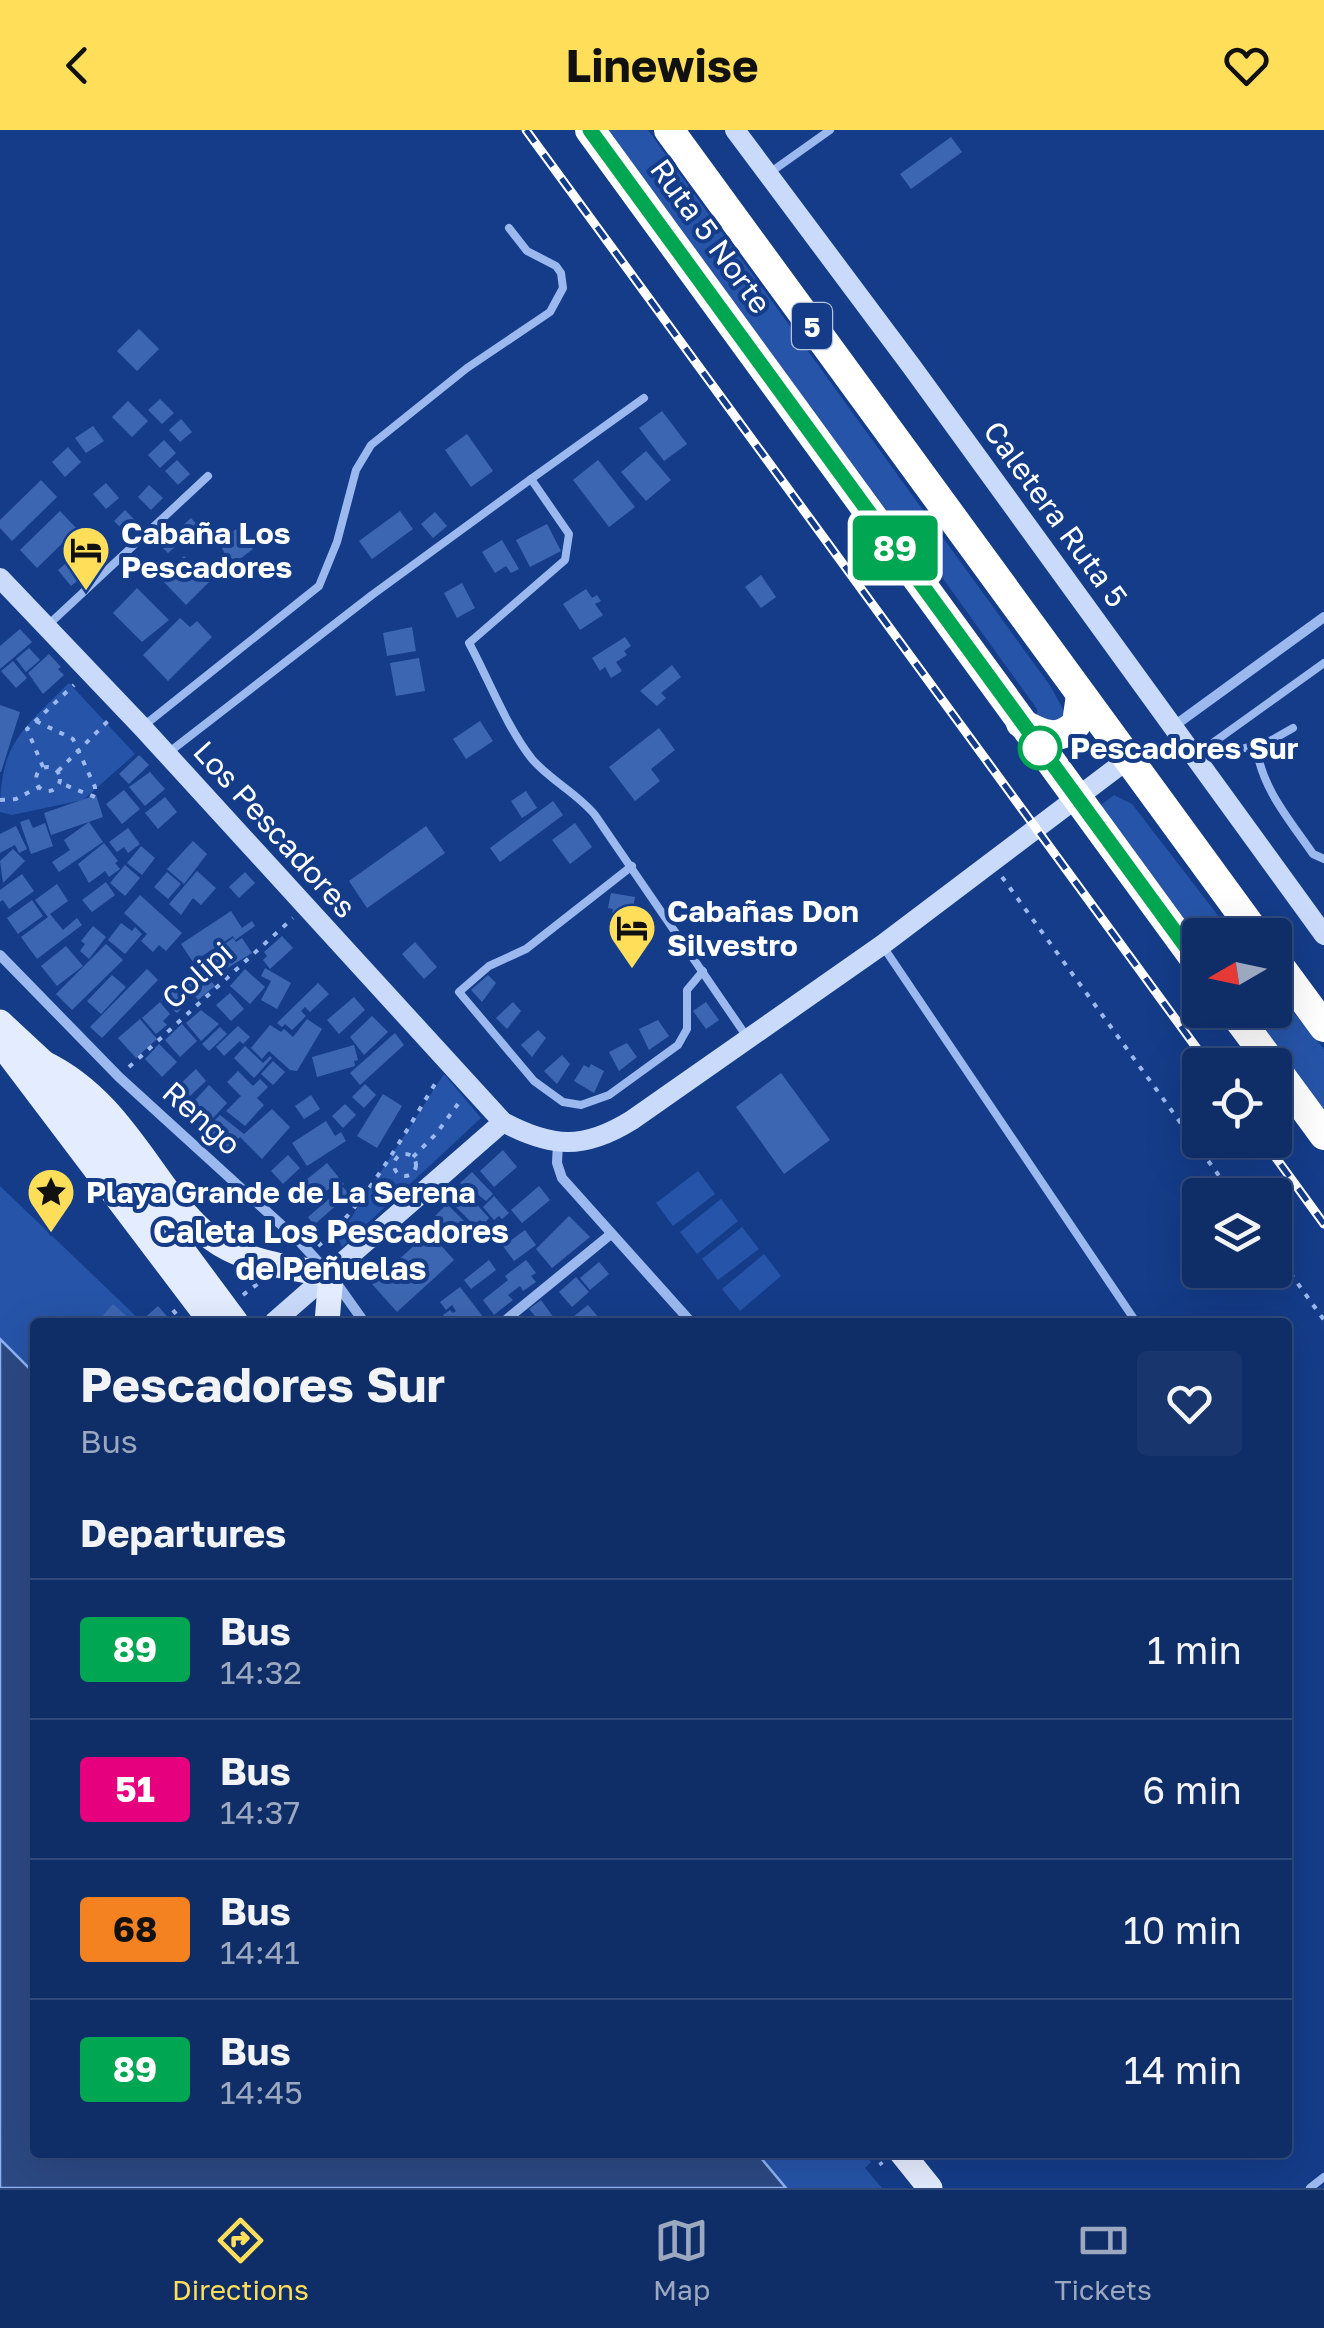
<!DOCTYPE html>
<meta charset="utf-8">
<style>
:root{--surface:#0f2d67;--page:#18356d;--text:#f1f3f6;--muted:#9ba8c0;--line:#2f497b;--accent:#ffdf5a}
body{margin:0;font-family:"Golos Text",sans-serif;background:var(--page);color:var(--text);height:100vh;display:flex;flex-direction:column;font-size:38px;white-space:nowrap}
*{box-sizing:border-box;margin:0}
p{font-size:32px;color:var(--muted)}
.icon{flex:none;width:55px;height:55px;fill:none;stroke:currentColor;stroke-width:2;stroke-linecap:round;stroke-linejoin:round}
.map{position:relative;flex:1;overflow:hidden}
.side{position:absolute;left:30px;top:1188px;width:1262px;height:840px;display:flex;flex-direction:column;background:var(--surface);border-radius:10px;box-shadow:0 10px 40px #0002,0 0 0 2px var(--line)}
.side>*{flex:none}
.badge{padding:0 20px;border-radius:8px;font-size:35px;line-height:65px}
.needle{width:65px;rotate:261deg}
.buttons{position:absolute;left:1182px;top:788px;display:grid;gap:20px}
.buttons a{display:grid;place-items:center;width:110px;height:110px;border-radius:10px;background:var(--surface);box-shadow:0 10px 40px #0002,0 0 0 2px var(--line);font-size:50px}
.map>.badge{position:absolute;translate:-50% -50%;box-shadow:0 0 0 5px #fff}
h2{padding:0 50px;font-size:38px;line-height:90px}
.round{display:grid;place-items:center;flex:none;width:105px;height:105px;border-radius:10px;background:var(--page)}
.overview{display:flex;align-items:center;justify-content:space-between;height:170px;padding:0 50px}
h1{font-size:48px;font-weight:700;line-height:75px}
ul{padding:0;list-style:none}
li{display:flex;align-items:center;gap:30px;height:140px;padding:0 50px;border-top:2px solid var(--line)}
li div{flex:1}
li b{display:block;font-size:38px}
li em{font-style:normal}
li .badge{min-width:110px;font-weight:700;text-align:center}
header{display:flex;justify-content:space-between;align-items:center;height:130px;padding:0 50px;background:var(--accent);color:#111;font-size:45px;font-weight:700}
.tab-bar{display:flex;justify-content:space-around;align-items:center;height:140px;border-top:2px solid var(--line);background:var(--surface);font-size:28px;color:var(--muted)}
.tab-bar a{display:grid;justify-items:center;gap:5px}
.tab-bar .selected{color:var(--accent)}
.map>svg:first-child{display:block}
</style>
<header><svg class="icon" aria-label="back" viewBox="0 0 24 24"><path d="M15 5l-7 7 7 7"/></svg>Linewise<svg class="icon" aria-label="heart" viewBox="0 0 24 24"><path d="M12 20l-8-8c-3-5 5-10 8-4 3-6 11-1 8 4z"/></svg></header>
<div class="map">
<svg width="1324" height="2058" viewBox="0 0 1324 2058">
<rect width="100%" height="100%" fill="#143c89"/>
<!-- green -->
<g fill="#2654a8">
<path d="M606,0H648L1051,557L1065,583L1057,594L1037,586V579L939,443H933Z"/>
<path d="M69,553L135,624L83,670L12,685L0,682C0,613 23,599 69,553Z"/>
<path d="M1114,665L1132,674L1233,805H1200V815L1101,675Z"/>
<path d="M1275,860L1324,919V986L1246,880H1275Z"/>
<path d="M444,944L481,988L342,1117L338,1108Z"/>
<path d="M698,1041L715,1064L673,1096L656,1073Z"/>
<path d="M0,1056L142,1192H35V1455L0,1419Z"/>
<path d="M721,1069L738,1091L697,1124L680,1102Z"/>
<path d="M742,1097L759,1119L718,1150L702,1129Z"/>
<path d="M764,1124L781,1146L740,1181L722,1159Z"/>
<path d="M546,2023H863L871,2032L865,2038L882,2058H574Z"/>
</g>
<!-- water -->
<path fill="#2c4983" stroke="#8db2f3" stroke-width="2.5" d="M0,1209L35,1244V2022H756L786,2058H0Z"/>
<!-- building -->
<g fill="#3d66b2">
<path d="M951,7L962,22L911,59L900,44Z"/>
<path d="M139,199L159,219L137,241L117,221Z"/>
<path d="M160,269L174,283L162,294L148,280Z"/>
<path d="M128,271L148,291L132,307L112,287Z"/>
<path d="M662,281L687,314L664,331L639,298Z"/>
<path d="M181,289L192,302L180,312L169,300Z"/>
<path d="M93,296L104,311L86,323L75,308Z"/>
<path d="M467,304L493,341L471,357L445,320Z"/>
<path d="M164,310L176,323L160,338L148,325Z"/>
<path d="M68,317L81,332L65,347L52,332Z"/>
<path d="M646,321L671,350L646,371L621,342Z"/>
<path d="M177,330L190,344L178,355L165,341Z"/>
<path d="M598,330L635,377L609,397L573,350Z"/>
<path d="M41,350L57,367L12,411L0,398V390Z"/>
<path d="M106,353L119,368L106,379L93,364Z"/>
<path d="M149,355L163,368L151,380L138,367Z"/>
<path d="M125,380L137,392L126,403L114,391Z"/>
<path d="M60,381L77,399L37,438L20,420Z"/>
<path d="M400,381L413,399L372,429L359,411Z"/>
<path d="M435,382L447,396L433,408L421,394Z"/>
<path d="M191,388L201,399L192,406L190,404L168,423L161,416Z"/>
<path d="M547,394L561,421L530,437L516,410Z"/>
<path d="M236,399L253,419L236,432L230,427L228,429L219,413Z"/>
<path d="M502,410L519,439L511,443L506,436L495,443L482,422Z"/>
<path d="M90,413L103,430L71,456L58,440Z"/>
<path d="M184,426L209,452L186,475L161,449Z"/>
<path d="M761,445L776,467L761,478L745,457Z"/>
<path d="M462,453L475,478L457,488L444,463Z"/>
<path d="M137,458L169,490L142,512L113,483Z"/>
<path d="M586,459L592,468L597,465L601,471L595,474L603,485L580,500L563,474Z"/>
<path d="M180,488L190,497L197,491L212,507L168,551L143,525Z"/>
<path d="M412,497L416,521L387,526L383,503Z"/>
<path d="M20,499L32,512L0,539V516Z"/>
<path d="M625,507L631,516L624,521L627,525L616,532L622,541L611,548L605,537L600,541L592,528Z"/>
<path d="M29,518L40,530L26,542L16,529Z"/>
<path d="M49,524L61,537L58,539L64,545L43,564L28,543Z"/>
<path d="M419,528L425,561L396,566L390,533Z"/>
<path d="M13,531L27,548L16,558L1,541Z"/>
<path d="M672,535L681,547L661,563L666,568L657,576L640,561Z"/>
<path d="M0,575L20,582L1,642H0Z"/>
<path d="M480,591L493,611L466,629L453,609Z"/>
<path d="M659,598L675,620L651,639L660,651L635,671L609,637Z"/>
<path d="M139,625L149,635L129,654L119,644Z"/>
<path d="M150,642L165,659L145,676L129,657Z"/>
<path d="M124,660L140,679L122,694L106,674Z"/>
<path d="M526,661L537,678L522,688L511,671Z"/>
<path d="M96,665L103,687L51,705L44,683Z"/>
<path d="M165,667L177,682L158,699L145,683Z"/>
<path d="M553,671L563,685L500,732L490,718Z"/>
<path d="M29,689L33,698L45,693L53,716L31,724L20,692Z"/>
<path d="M89,692L103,712L59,742L52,732L70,720L64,710Z"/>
<path d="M575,693L592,717L570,734L552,710Z"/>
<path d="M16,696L27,719L19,723L15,715L0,723V704Z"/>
<path d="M426,696L445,723L367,778L349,751Z"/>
<path d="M128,698L140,714L128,723L124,717L117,722L109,712Z"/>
<path d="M193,711L207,724L184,754L167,739Z"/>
<path d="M104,713L118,731L115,733L120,739L109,747L105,741L89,753L78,734Z"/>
<path d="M141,716L155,728L142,745L127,733Z"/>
<path d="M13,719L25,731L3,753L0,731Z"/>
<path d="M125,735L140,748L125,766L110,753Z"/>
<path d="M197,741L216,758L201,775L193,768L181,785L169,774Z"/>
<path d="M167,742L181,754L168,769L154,757Z"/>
<path d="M245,742L255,753L239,768L229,757Z"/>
<path d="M22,744L34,761L9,779L3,770L0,772V760Z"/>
<path d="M106,752L115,765L92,782L82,770Z"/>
<path d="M57,754L68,771L50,784L63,800L77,788L82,795L37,829L21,807L48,787L35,770Z"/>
<path d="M611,763L635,767L633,778H628L626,787L612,785L613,779L608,778Z"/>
<path d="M140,765L182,803L166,821L159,815L153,822L141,811L147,804L124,783Z"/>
<path d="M32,770L43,786L18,804L7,788Z"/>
<path d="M231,781L242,798L252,791L255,796L235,810L233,806L193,832L181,814Z"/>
<path d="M121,793L132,801L135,797L142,804L125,824L108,810Z"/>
<path d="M93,796L106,807L89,829L80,821L85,814L81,811Z"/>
<path d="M282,806L293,818L270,839L263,830L267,826L264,822Z"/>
<path d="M233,808L236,812L242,808L252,823L208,850L197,834Z"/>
<path d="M415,812L437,837L424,849L402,824Z"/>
<path d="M106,814L123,830L72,880L56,864Z"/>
<path d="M66,816L83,836L57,856L41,836Z"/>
<path d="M265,838L291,853L277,879L261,870L271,851L261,846Z"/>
<path d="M147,839L158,850L102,908L90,897Z"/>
<path d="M245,839L265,857L250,874L230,856Z"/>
<path d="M199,843L207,854L211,851L215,856L198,870L186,854Z"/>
<path d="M112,845L126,857L101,884L87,871Z"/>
<path d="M488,845L496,853L482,872L471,860Z"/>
<path d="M318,853L329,864L310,882L305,877L301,881L306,886L292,900L285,894L282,897L277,893Z"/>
<path d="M173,859L187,873L177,883L161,870Z"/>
<path d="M230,863L244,879L231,891L216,875Z"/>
<path d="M354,867L365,880L339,904L327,890Z"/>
<path d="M160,872L170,884L163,891L167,895L156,904L142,888Z"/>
<path d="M513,872L521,881L507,899L496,888Z"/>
<path d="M706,872L719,890L706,899L693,881Z"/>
<path d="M201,880L219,894L201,911L186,893Z"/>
<path d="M372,886L388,902L364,925L350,907Z"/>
<path d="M140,889L157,909L136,928L118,908Z"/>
<path d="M307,889L322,899L297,941L290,940L269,921L262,929L251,918L270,895L281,902L284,899L293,907Z"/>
<path d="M658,890L669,906L649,920L639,899Z"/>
<path d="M182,894L197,911L180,927L165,910Z"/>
<path d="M238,896L250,907L243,914L240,911L224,926L216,917Z"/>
<path d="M220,897L227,904L209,921L202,914Z"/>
<path d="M538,900L546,908L532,927L521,915Z"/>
<path d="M395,903L404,915L360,955L350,943Z"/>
<path d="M627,913L637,927L619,941L609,922Z"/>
<path d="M159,914L177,932L162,947L145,929Z"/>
<path d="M354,915L358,930L354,931L355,936L317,947L312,927Z"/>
<path d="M245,916L263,933L270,926L272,928L254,948L234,928Z"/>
<path d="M562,925L570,934L557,954L544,941Z"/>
<path d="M273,931L285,942L273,955L261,944Z"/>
<path d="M591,934L604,941L594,963L574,951L584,935L589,938Z"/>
<path d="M196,939L206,951L190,966L179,955Z"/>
<path d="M238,941L253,956L260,949L268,957L257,968L264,975L245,996L226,981L241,966L227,952Z"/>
<path d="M781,943L830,1010L784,1044L736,977Z"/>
<path d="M365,954L376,965L364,978L352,967Z"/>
<path d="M209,955L227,973L205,997L186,980Z"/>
<path d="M383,964L402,976L377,1018L357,1006Z"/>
<path d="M311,965L320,979L304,989L295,976Z"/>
<path d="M345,974L356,985L343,998L332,986Z"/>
<path d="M272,979L290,997L262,1029L240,1007L223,1024L202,1003L220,985L244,1004Z"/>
<path d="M326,991L335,1006L341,1002L346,1011L307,1036L292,1013Z"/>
<path d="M503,1020L517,1037L494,1057L480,1041Z"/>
<path d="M288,1025L300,1038L283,1054L271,1041Z"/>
<path d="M327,1033L344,1054L333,1063L330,1058L308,1076L295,1059Z"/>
<path d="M472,1042L493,1064L486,1071L471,1059L468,1062L460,1053Z"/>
<path d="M539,1056L550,1070L522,1093L511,1080Z"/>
<path d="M343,1057L349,1064L314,1095L308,1087Z"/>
<path d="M462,1058L489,1088L484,1094L480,1090L474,1095L449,1070Z"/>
<path d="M494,1066L509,1083L502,1089L499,1086L494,1090L483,1077Z"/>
<path d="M447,1074L465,1092L451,1106L433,1088Z"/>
<path d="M569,1086L590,1107L552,1138L536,1119Z"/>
<path d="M525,1100L536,1115L514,1131L503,1116Z"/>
<path d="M429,1102L454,1130L397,1182L372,1154Z"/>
<path d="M489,1130L496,1140L471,1159L464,1150Z"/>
<path d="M526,1130L536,1143L531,1146L536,1152L523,1161L520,1156L508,1165L513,1170L494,1185L483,1170L508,1150L505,1146Z"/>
<path d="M599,1132L609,1144L590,1160L580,1148Z"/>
<path d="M576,1147L589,1162L572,1177L559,1162Z"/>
<path d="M460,1157L487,1192H448L443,1185L450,1180L453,1183L456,1181L452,1175L446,1180L440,1172Z"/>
<path d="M541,1170L554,1188L548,1192H540L529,1179Z"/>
<path d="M113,1174L133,1192H97Z"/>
<path d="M588,1175L600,1189L596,1192H577L573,1187Z"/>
<path d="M158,1176L171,1191L140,1192Z"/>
</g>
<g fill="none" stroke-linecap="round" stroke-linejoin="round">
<!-- path -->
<g stroke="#9bb9ef" stroke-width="4" stroke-dasharray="5 8" stroke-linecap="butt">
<path d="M36,591L73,609L95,657V667L60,653"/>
<circle cx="48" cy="649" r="12"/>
<path d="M43,637L27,599L74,555"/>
<path d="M58,641L111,588"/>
<path d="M0,670L16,669L39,657"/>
<path d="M1002,747L1233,1065"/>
<path d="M129,937L293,788"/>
<circle cx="405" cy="1035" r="11"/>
<path d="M413,1027L436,1004L458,974"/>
<path d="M318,1116C367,1073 404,1004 438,949"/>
<path d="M1275,1122L1324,1190"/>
<path d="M243,1165L260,1152"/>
<path d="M173,1180L182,1192"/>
<path d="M872,2022L882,2035"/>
</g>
<!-- lane -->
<g stroke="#9bb9ef" stroke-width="8">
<path d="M768,44L830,0"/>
<path d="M531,349L644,268"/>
<path d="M47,496L208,346"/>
<path d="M146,594L319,456L337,412L356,340L371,315L467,238L550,182L563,158L561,143L556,136L527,121L509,98"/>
<path d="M1256,616C1262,659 1289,689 1313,724L1324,729"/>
<path d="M168,623L372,465L531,349L569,404L565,430L469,513C488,548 507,598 532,629C551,651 577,663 595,685L747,907"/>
<path d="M1201,629L1214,612L1324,533"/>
<path d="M1202,630L1270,611L1293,598"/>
<path d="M632,736L526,819L489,836L459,862L534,951L563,972L581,975L609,965L678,915L687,899V860L703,841"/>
<path d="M882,815L1136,1192"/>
<path d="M1310,2058L1324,2047"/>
</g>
<!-- street -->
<g stroke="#9bb9ef" stroke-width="10">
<path d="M1174,596L1324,487"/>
<path d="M0,825L119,947L299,1111L323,1137"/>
<path d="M558,1012L557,1033L562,1048L691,1192"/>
<path d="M337,1154L364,1192"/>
<path d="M507,1189L611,1104"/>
</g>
<!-- secondary -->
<g stroke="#c9dafb" stroke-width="20">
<path d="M735,0L912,237L1324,805"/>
<path d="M0,448L142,597L503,992C552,1018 584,1020 632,990L882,815L1128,629"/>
<path d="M274,1192L503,992"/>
</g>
<!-- primary -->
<g stroke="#e4ecff" stroke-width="25">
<path d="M0,892L44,933L236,1192"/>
<path d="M0,913L211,1192"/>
<path d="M44,933C98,959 128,1006 162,1053C179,1076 195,1099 220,1114C253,1134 294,1138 331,1145L327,1192"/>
<path d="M901,2022L930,2058"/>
</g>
<!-- highway -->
<g stroke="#fff" stroke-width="30">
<path d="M590,0L1200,836"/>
<path d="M669,0L1257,805"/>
<path d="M1021,593C1042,605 1059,613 1077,593L1081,565"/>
<path d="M1275,830L1324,897"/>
<path d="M1232,880L1273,935"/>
<path d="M1275,938L1324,1005"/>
</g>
<!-- rail casing -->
<g stroke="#fff" stroke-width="9">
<g id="rail">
<path d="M526,0L1209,935"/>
<path d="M1263,1010L1324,1094"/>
</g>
</g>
<!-- rail -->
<use href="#rail" stroke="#143c89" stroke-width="5" stroke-dasharray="15" stroke-linecap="butt"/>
</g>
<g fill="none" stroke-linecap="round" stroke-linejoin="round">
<!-- line casing -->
<g stroke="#fff" stroke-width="22">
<path id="line" d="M590,0L1200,836"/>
</g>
<!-- line -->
<use href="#line" stroke="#00a651" stroke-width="15"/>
</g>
<!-- icons -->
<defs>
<g id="hotel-pin" transform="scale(2.5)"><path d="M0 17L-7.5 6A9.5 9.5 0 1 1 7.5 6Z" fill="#ffdf5a" stroke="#143c89"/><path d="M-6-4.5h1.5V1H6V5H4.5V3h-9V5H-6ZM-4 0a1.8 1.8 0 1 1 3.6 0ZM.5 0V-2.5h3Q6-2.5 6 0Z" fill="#111"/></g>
<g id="sight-pin" transform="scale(2.5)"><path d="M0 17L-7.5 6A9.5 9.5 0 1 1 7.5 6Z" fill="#ffdf5a" stroke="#143c89"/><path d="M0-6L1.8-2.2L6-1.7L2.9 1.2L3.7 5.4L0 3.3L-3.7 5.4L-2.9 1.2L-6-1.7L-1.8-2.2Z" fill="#111"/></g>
</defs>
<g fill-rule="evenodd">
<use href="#hotel-pin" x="86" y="420"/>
<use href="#hotel-pin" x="632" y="798"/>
<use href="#sight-pin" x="51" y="1062"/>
</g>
<!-- markers -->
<circle fill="#fff" stroke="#00a651" stroke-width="5" cx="1040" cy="618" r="20"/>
<g text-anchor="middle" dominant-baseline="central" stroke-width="8" stroke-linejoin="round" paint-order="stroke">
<!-- shield labels -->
<rect fill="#143c89" stroke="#b8c4dc" stroke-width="2.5" x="792" y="173" width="40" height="46" rx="8"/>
<g font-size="28" font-weight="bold" fill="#fff">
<text x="812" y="196">5</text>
</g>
<!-- street labels -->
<g font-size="30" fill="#fff" stroke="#143c89">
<text transform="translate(711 106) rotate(54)">Ruta 5 Norte</text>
<text transform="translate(1056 384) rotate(54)">Caletera Ruta 5</text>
<text transform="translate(275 699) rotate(48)">Los Pescadores</text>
<text transform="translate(197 845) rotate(-42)">Colipi</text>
<text transform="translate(202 988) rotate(42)">Rengo</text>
</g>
<!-- poi labels -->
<g font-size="30" font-weight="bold" fill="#fff" stroke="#143c89" text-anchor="start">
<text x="121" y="403">Cabaña Los<tspan x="121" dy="34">Pescadores</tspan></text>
<text x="667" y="781">Cabañas Don<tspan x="667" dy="34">Silvestro</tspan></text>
<text x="86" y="1062">Playa Grande de La Serena</text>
</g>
<!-- stop labels -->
<g font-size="30" font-weight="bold" fill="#fff" stroke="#143c89" text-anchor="start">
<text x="1070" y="618">Pescadores Sur</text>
</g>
<!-- neighbourhood labels -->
<g font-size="32" font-weight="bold" fill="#fff" stroke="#143c89">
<text x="331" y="1101">Caleta Los Pescadores<tspan x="331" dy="37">de Peñuelas</tspan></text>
</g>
</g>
</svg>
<div class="buttons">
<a><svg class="needle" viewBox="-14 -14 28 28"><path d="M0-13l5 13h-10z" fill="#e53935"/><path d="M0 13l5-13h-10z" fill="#9ba8c0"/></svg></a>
<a><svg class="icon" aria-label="locate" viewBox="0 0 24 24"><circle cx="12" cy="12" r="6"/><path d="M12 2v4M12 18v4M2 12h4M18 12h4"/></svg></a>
<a><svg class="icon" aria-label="layers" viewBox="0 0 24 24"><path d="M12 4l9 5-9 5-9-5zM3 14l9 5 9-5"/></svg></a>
</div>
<b class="badge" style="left:895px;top:418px;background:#00a651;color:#fff">89</b>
<section class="side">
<div class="overview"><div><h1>Pescadores Sur</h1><p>Bus</p></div><a class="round"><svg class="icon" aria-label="heart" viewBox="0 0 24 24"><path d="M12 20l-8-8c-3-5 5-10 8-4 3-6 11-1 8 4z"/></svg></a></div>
<h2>Departures</h2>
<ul>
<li><span class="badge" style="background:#00a651;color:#fff">89</span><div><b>Bus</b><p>14:32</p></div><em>1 min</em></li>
<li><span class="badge" style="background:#e6007e;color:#fff">51</span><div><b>Bus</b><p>14:37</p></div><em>6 min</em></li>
<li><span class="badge" style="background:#f58220;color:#111">68</span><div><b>Bus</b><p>14:41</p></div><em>10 min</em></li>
<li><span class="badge" style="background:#00a651;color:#fff">89</span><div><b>Bus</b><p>14:45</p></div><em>14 min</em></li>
</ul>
</section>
</div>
<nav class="tab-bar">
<a class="selected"><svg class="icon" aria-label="directions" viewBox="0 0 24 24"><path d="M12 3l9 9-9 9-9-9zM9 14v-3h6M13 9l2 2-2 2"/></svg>Directions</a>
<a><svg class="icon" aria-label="map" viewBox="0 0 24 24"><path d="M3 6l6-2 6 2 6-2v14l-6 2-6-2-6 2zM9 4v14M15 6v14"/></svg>Map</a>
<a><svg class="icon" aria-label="tickets" viewBox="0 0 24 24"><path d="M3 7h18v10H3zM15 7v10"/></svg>Tickets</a>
</nav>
